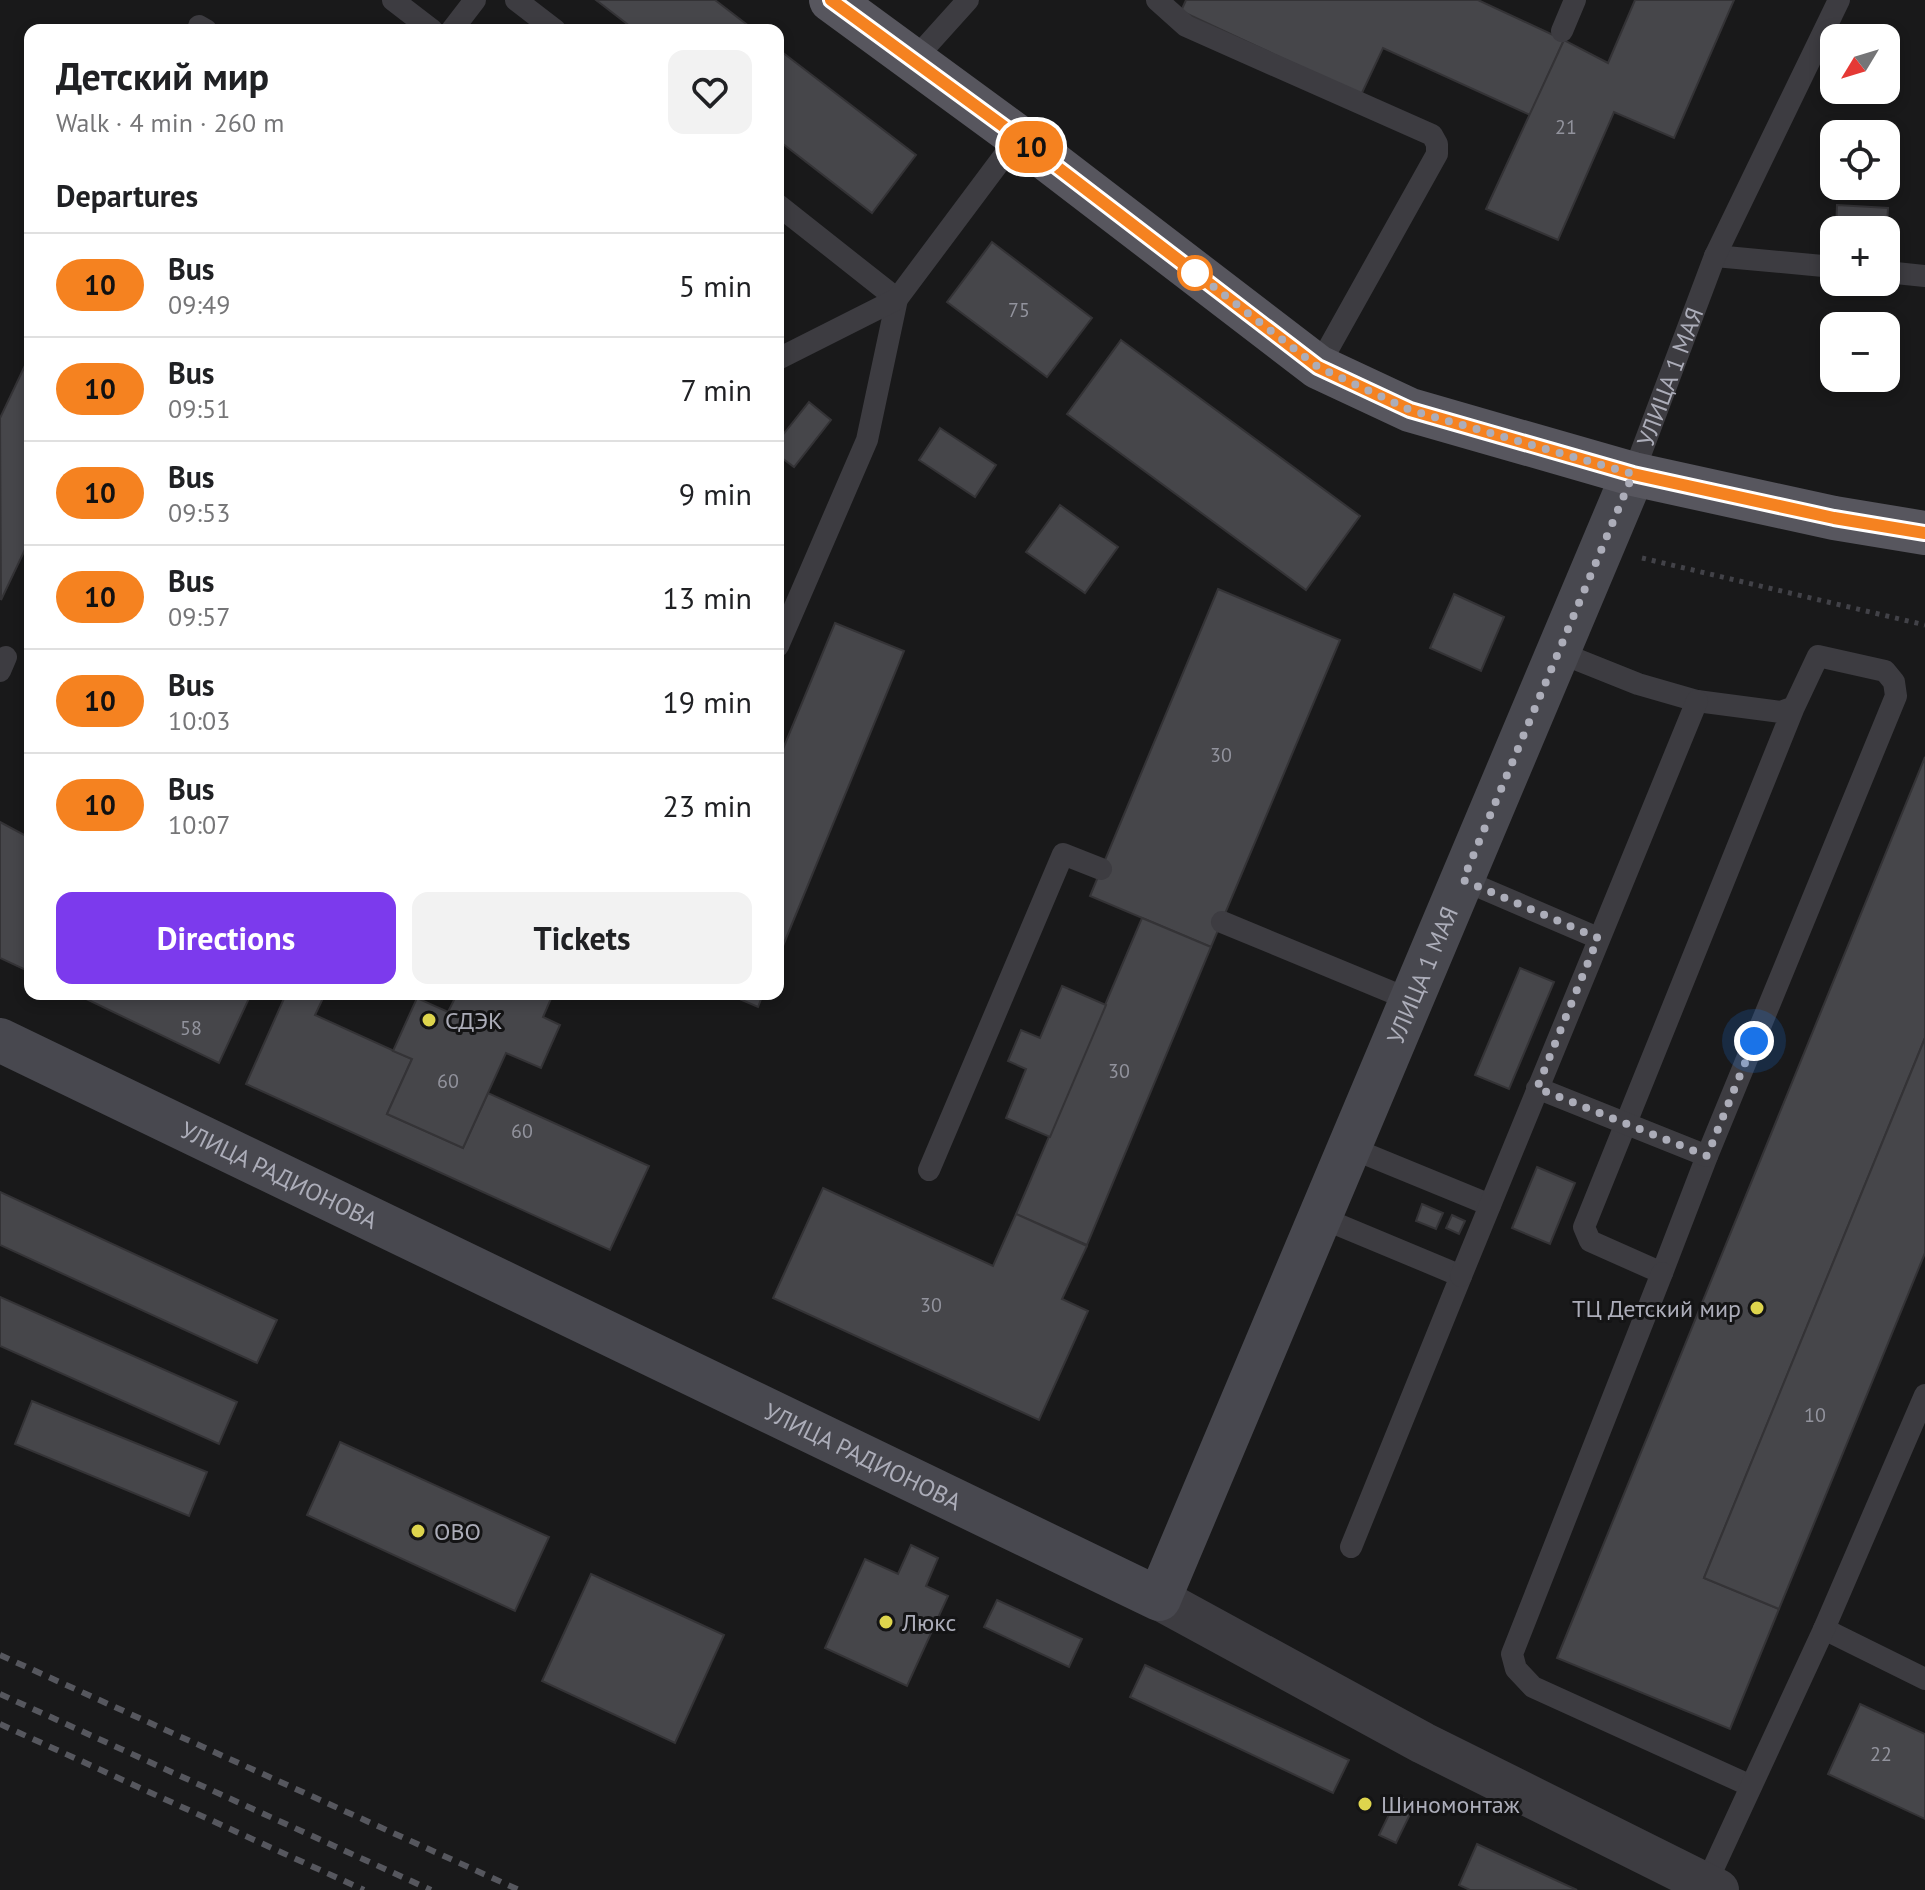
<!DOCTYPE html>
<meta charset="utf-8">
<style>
:root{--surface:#fff;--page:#f2f2f2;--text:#202124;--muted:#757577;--line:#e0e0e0;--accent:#7c3aed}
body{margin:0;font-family:"PT Sans",sans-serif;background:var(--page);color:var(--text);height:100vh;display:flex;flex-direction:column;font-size:30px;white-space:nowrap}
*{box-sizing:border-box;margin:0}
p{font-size:26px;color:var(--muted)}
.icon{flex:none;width:44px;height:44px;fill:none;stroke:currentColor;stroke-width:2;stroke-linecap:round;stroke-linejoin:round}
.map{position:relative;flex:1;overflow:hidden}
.details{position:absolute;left:24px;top:24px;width:760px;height:976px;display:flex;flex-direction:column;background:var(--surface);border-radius:16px;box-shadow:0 4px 12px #0003}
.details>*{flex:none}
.badge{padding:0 16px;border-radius:26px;font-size:28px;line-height:52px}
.needle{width:52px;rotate:232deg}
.tools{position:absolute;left:1820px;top:24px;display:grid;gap:16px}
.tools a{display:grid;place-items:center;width:80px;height:80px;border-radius:16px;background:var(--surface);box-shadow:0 4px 12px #0003;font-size:40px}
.you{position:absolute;width:40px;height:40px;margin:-20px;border:6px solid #fff;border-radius:50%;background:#1a73e8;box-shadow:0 0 0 12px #1a73e833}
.map>.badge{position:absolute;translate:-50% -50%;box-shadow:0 0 0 4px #fff}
h2{padding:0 32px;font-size:30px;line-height:72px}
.round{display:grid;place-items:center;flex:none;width:84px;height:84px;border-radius:16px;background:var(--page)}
.summary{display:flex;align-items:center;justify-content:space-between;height:136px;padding:0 32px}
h1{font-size:38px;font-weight:700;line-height:60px}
.primary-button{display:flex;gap:16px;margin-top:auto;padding:16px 32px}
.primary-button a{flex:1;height:92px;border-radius:16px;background:var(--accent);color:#fff;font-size:32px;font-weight:700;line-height:92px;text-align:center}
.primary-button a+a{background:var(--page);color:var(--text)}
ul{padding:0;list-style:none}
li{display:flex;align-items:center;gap:24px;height:104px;padding:0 32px;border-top:2px solid var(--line)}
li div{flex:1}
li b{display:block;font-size:30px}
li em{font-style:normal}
li .badge{min-width:88px;font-weight:700;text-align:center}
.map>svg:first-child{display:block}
</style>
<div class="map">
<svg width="1925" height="1890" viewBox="0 0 1925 1890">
<rect width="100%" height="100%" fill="#19191a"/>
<!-- building -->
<g fill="#46464a" stroke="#343336" stroke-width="2">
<path d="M596,0H715L754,30H635Z"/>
<path d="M1186,0H1478L1564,40L1530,115L1383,48L1361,95L1181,11Z"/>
<path d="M1635,0H1734L1674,138L1614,112L1558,240L1486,209L1564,40L1608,63Z"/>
<path d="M778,49L916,155L872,213L778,140Z"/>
<path d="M1837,205L1888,208L1886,240V230H1836Z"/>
<path d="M992,242L1092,318L1047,377L947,302Z"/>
<path d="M1121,340L1360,516L1306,590L1067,414Z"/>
<path d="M30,355V539L1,600L0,418Z"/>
<path d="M809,402L831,420L794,467L778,455V441Z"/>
<path d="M940,428L996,465L975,497L919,460Z"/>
<path d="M1060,505L1118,547L1085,593L1026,552Z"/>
<path d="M1218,589L1340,640L1211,947L1090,896Z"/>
<path d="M1454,594L1504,617L1481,671L1430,648Z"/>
<path d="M835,623L904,651L778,958V761Z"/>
<path d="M1925,757V1038L1704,1578L1779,1609L1730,1729L1557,1658Z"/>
<path d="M0,822L30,838V972L0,958Z"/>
<path d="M1142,918L1211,947L1087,1245L1016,1214Z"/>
<path d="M1520,968L1554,982L1509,1089L1475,1075Z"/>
<path d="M1062,986L1106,1005L1050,1137L1006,1118L1026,1069L1008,1061L1021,1030L1040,1038Z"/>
<path d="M76,994H251L219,1063Z"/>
<path d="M286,994H325L315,1015L412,1059L387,1114L463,1148L488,1093L649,1166L610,1250L246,1084Z"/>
<path d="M457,994H553L543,1017L560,1025L541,1068L506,1053L463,1148L387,1114L412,1059L393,1051L417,998L448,1012Z"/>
<path d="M728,994H763L758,1007Z"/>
<path d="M1925,1038V1253L1779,1609L1704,1578Z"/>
<path d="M1537,1167L1575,1183L1550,1244L1512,1228Z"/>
<path d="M823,1188L993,1266L1016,1214L1087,1246L1062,1299L1088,1311L1039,1420L773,1298Z"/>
<path d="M0,1192L277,1320L257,1363L0,1245Z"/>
<path d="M1422,1204L1443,1213L1436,1229L1416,1221Z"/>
<path d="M1452,1215L1465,1221L1459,1234L1446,1228Z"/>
<path d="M0,1297L237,1402L219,1444L0,1346Z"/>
<path d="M32,1401L207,1472L189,1516L15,1444Z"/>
<path d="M340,1442L549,1537L515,1611L307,1515Z"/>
<path d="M911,1545L938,1558L926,1586L948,1596L907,1686L825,1648L865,1559L898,1574Z"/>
<path d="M591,1574L724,1635L675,1743L542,1681Z"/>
<path d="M997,1600L1082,1639L1069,1667L984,1627Z"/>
<path d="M1145,1665L1349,1760L1333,1793L1130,1697Z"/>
<path d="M1860,1704L1925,1734V1819L1828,1774Z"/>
<path d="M1398,1796L1415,1804L1396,1843L1379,1835Z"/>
<path d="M1477,1844L1577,1890H1470L1459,1885Z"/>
</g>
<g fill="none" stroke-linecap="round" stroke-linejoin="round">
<!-- path -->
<path stroke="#424248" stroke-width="5" stroke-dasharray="4 6" stroke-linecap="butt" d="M1642,558L1925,625"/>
<!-- lane -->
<g stroke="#3d3c41" stroke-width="22">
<path d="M393,0L432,30"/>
<path d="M516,0L555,30"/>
<path d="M1157,0L1186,26L1432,135L1437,144V154L1318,367"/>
<path d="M199,26L206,30"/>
<path d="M452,30L475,0"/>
<path d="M1562,31L1575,0"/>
<path d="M913,61L968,0"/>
<path d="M778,205L897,299L867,440L778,646"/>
<path d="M1715,256L1834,267"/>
<path d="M1886,272L1925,276"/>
<path d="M778,359L897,299L1018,137"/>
<path id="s1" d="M1633,474L1715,256L1839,0"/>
<path d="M1558,652L1638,684L1697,701L1781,712L1794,707L1818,656L1885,671L1894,682L1896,696L1707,1156L1662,1273L1590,1241L1584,1227L1794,707"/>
<path d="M0,671L6,657"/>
<path d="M1463,880L1598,938"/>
<path d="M1222,922L1413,1001"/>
<path d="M1537,1088L1707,1156"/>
<path d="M1351,1148L1490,1205"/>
<path d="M929,1170L1063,854L1101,869"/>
<path d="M1322,1218L1461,1276L1351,1547"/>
<path d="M1662,1273L1512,1654L1516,1669L1533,1687L1751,1786"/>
<path d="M1461,1276L1697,701"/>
<path d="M1824,1629L1925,1679"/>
<path d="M1706,1884L1824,1629L1925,1395"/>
</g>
<!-- street -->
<path stroke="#3d3c41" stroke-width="42" d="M1159,1599L1423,1743L1718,1890"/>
<!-- secondary -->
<path stroke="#48484f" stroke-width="44" id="s2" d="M0,1040L1159,1599L1633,474"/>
<!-- primary -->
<path stroke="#57565e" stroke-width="44" d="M831,0L1018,137L1318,367L1410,410L1633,474L1834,518L1925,533"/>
<!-- rail -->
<g stroke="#56575e" stroke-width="6" stroke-dasharray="10 8" stroke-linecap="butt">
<path d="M0,1655L519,1890"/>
<path d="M0,1694L431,1890"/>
<path d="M0,1724L364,1890"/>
</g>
</g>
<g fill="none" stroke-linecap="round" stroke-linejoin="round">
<!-- line casing -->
<g stroke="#fff" stroke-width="18">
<path id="line" d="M831,0L1018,137L1318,367L1410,410L1633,474L1834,518L1925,533"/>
</g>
<!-- line -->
<use href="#line" stroke="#f58220" stroke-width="12"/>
<!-- walk -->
<path stroke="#acadb9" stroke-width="8" stroke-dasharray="0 14.4" d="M1195,273L1193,271L1318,367L1410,410L1633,474L1463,880L1598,938L1537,1088L1707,1156L1754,1041"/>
</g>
<!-- markers -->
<circle fill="#fff" stroke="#f58220" stroke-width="4" cx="1195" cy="273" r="16"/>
<g fill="#ded54d" stroke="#141415" stroke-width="3">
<circle cx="429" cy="1020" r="8"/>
<circle cx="1757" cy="1308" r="8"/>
<circle cx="418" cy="1531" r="8"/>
<circle cx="886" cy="1622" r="8"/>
<circle cx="1365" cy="1804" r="8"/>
</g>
<g text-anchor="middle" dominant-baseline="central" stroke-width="6" stroke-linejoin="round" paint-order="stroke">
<!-- number labels -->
<g font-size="20" fill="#92939d">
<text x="1566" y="127">21</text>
<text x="1019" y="310">75</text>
<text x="1221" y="755">30</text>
<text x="191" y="1028">58</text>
<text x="1119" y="1071">30</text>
<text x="448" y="1081">60</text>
<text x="522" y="1131">60</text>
<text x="931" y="1305">30</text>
<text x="1815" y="1415">10</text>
<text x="1881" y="1754">22</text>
</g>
<!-- street labels -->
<g font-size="24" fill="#acadb9" stroke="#141415">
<text stroke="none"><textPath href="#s1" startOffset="104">УЛИЦА 1 МАЯ</textPath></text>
<text stroke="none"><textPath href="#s2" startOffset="1964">УЛИЦА 1 МАЯ</textPath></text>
<text stroke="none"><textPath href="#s2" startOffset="310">УЛИЦА РАДИОНОВА</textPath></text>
<text stroke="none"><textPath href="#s2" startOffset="958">УЛИЦА РАДИОНОВА</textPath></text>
</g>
<!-- poi labels -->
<g font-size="24" fill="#acadb9" stroke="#141415" text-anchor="start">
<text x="445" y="1020">СДЭК</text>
<text x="1741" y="1308" text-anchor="end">ТЦ Детский мир</text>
<text x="434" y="1531">OBO</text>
<text x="902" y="1622">Люкс</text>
<text x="1381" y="1804">Шиномонтаж</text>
</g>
</g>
</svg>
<div class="tools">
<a><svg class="needle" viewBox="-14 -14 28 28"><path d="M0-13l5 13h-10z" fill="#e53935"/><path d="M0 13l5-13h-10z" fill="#757577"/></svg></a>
<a><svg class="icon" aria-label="locate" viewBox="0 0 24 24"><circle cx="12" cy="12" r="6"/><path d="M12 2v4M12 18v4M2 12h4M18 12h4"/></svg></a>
<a>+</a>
<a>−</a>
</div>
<div class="you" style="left:1754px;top:1041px"></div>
<b class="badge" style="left:1031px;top:147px;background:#f58220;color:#111">10</b>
<section class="details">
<div class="summary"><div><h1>Детский мир</h1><p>Walk · 4 min · 260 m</p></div><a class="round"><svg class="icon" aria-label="heart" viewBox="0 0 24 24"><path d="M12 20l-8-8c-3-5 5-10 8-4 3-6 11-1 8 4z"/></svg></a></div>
<h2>Departures</h2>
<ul>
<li><span class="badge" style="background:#f58220;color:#111">10</span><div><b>Bus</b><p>09:49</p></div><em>5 min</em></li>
<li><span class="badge" style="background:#f58220;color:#111">10</span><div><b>Bus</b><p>09:51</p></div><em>7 min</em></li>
<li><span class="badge" style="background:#f58220;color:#111">10</span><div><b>Bus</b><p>09:53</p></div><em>9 min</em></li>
<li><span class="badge" style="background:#f58220;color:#111">10</span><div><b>Bus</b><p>09:57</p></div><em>13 min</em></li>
<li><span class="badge" style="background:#f58220;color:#111">10</span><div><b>Bus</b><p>10:03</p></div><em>19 min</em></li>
<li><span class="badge" style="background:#f58220;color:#111">10</span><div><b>Bus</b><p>10:07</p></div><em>23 min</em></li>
</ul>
<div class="primary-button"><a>Directions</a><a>Tickets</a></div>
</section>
</div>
